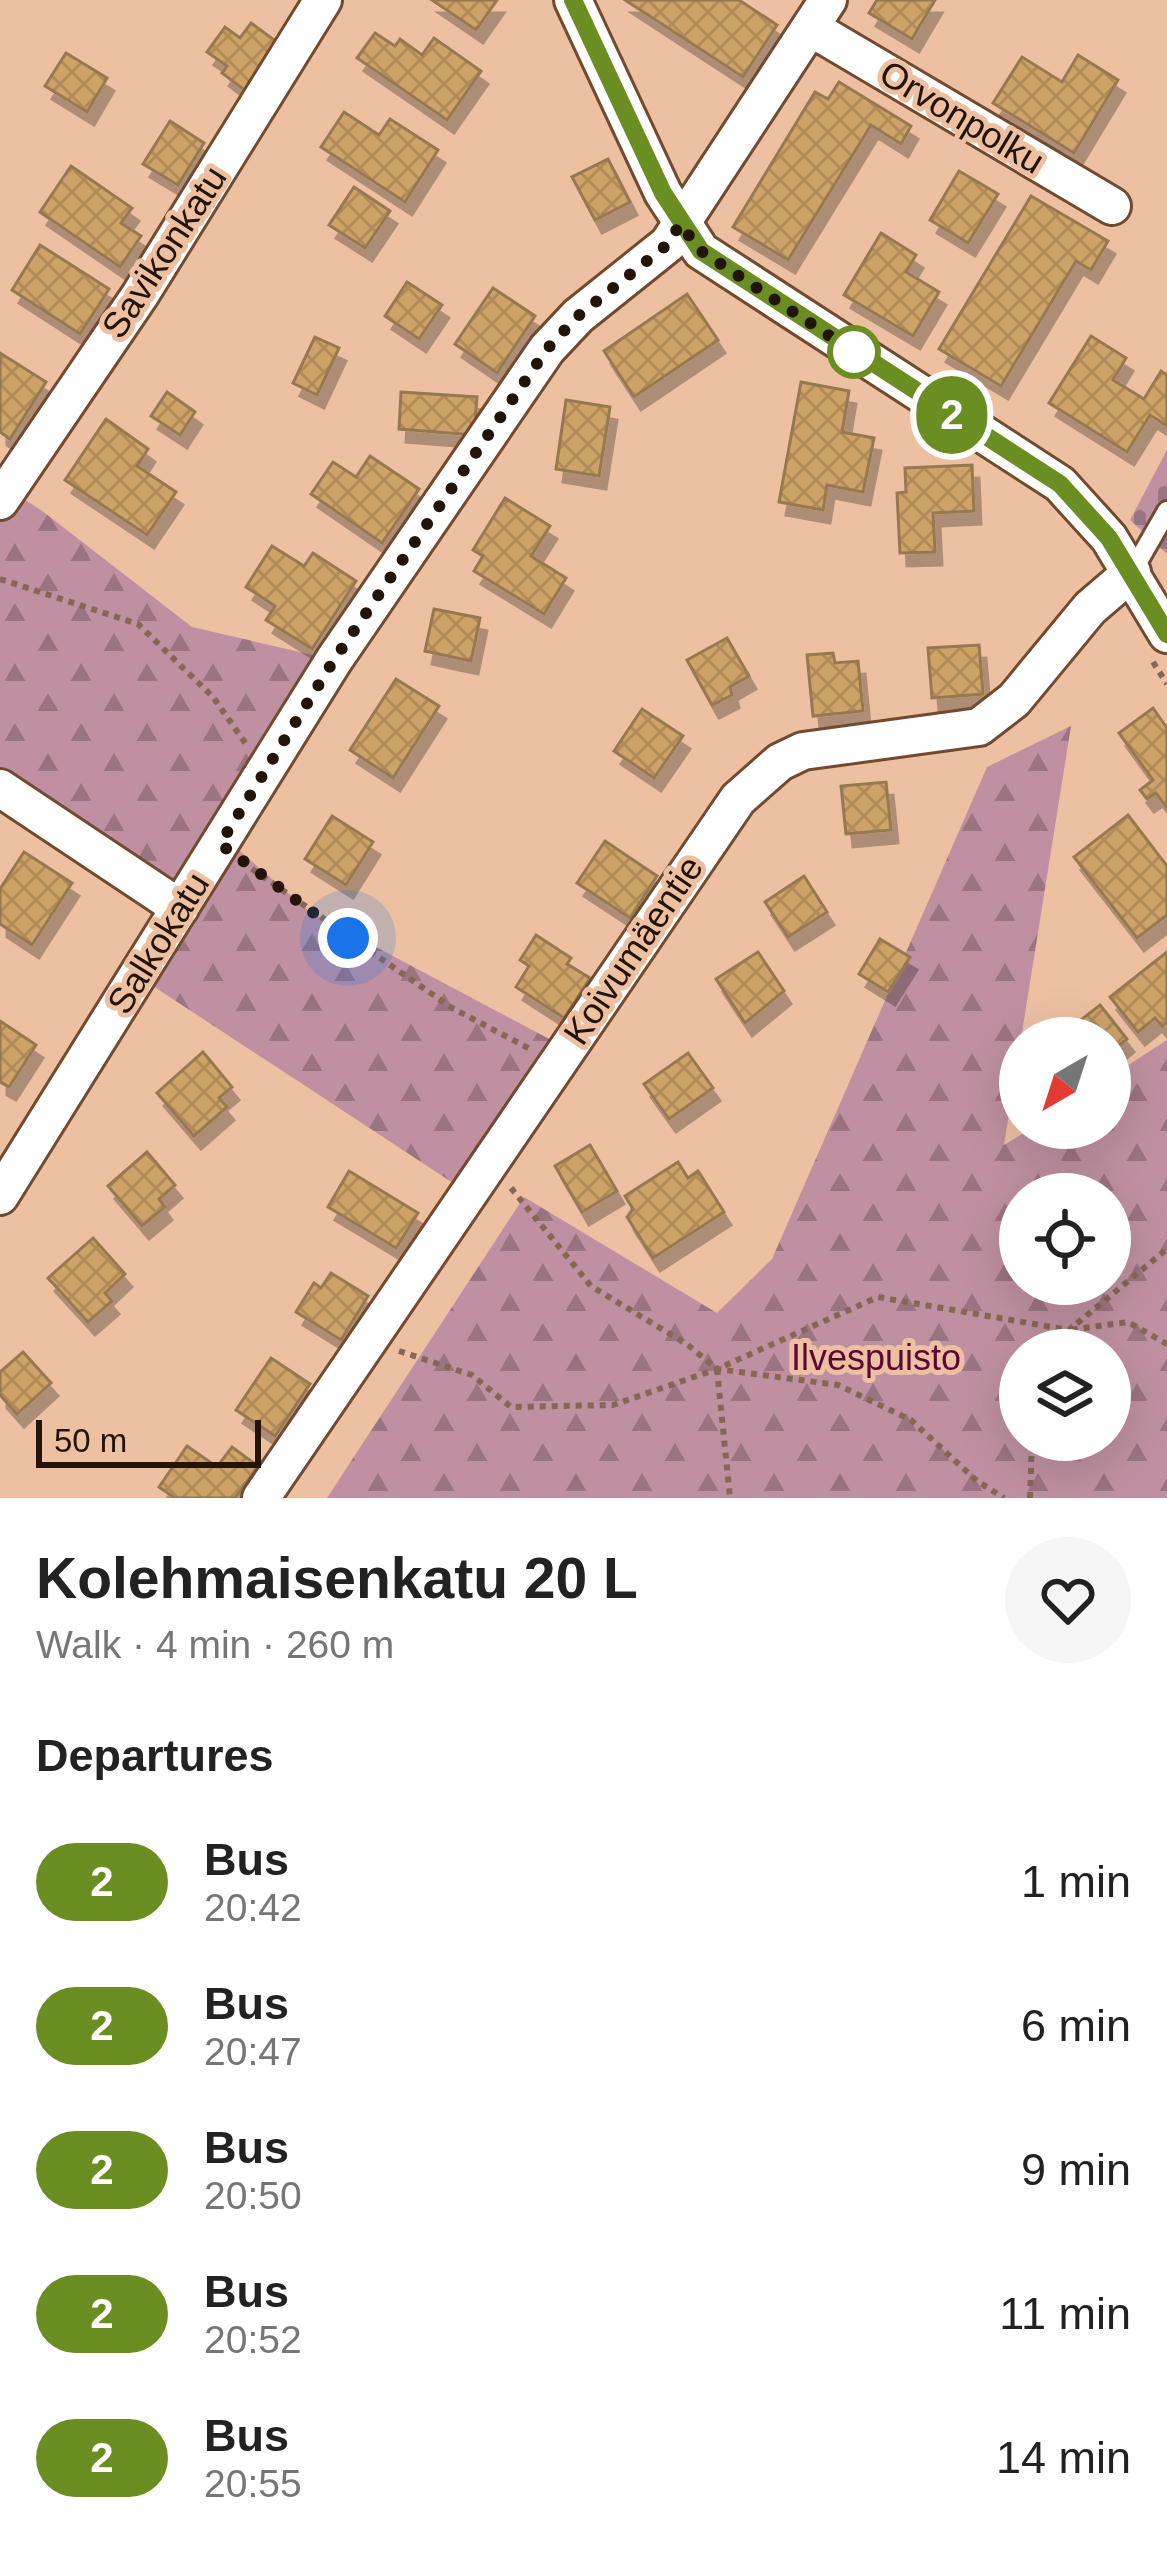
<!DOCTYPE html>
<meta charset="utf-8">
<style>
:root{--surface:#fff;--page:#f6f6f6;--text:#222;--muted:#767676}
body{margin:0;font-family:Helvetica,sans-serif;background:var(--page);color:var(--text);height:100vh;display:flex;flex-direction:column;font-size:45px;white-space:nowrap}
*{box-sizing:border-box;margin:0}
p{font-size:39px;color:var(--muted)}
.icon{flex:none;width:66px;height:66px;fill:none;stroke:currentColor;stroke-width:2;stroke-linecap:round;stroke-linejoin:round}
.map{position:relative;height:1498px;overflow:hidden}
.side{display:flex;flex-direction:column;background:var(--surface);flex:1}
.side>*{flex:none}
.badge{padding:0 24px;border-radius:39px;font-size:42px;line-height:78px}
.needle{width:78px;rotate:219deg}
.fabs{position:absolute;left:999px;top:1017px;display:grid;gap:24px}
.fabs a{display:grid;place-items:center;width:132px;height:132px;border-radius:50%;background:var(--surface);box-shadow:0 12px 48px #0002;font-size:60px}
.scale{position:absolute;left:36px;bottom:30px;width:225px;box-sizing:border-box;padding-left:12px;border:6px solid #231308;border-top:0;font-size:33px;line-height:42px;white-space:nowrap;color:#231308;-webkit-text-stroke:9px #edc0a2;paint-order:stroke}
.you{position:absolute;width:60px;height:60px;margin:-30px;border:9px solid #fff;border-radius:50%;background:#1a73e8;box-shadow:0 0 0 18px #1a73e833}
.map>.badge{position:absolute;translate:-50% -50%;box-shadow:0 0 0 6px #fff}
h2{padding:0 36px;font-size:45px;line-height:108px}
.round{display:grid;place-items:center;flex:none;width:126px;height:126px;border-radius:63px;background:var(--page)}
.overview{display:flex;align-items:center;justify-content:space-between;height:204px;padding:0 36px}
h1{font-size:57px;font-weight:800;line-height:90px}
ul{padding:0;list-style:none}
li{display:flex;align-items:center;gap:36px;height:144px;padding:0 36px}
li div{flex:1}
li b{display:block;font-size:45px}
li em{font-style:normal}
li .badge{min-width:132px;font-weight:700;text-align:center}
.map>svg:first-child{display:block}
</style>
<div class="map">
<svg width="1167" height="1498" viewBox="0 0 1167 1498">
<defs>
<pattern id="forest-firs" width="22" height="20" patternUnits="userSpaceOnUse" patternTransform="scale(3)"><rect width="22" height="20" fill="#bf90a1"/><path d="M5 1l3.5 6h-7zM16 11l3.5 6h-7z" fill="#9b7481"/></pattern>
<pattern id="cemetery-stones" width="16" height="16" patternUnits="userSpaceOnUse" patternTransform="scale(3)"><rect width="16" height="16" fill="#bf90a1"/><path d="M2 7V4a2 2 0 0 1 4 0v3zM10 15v-3a2 2 0 0 1 4 0v3z" fill="#9b7481"/></pattern>
<pattern id="building-cross-hatch" width="8" height="8" patternUnits="userSpaceOnUse" patternTransform="scale(3)"><rect width="8" height="8" fill="#cda367"/><path d="M0 0l8 8M0 8l8-8" fill="none" stroke="#b08b58"/></pattern>
<filter id="shadow"><feDropShadow dx="7" dy="13" stdDeviation="0" flood-color="#0004"/></filter>
</defs>
<rect width="100%" height="100%" fill="#edc0a2"/>
<!-- forest -->
<g fill="url(#forest-firs)" fill-rule="evenodd">
<path d="M0,484L41,510L192,627L334,660L219,833L310,912L553,1041L456,1185L121,965L153,915L0,813Z"/>
<path d="M1071,726L1004,1145L1032,1128H1110V1077L1167,1040V1498H327L524,1197L717,1313L772,1259L987,767ZM1020,1194H1110V1284H1020ZM1020,1350H1110V1440H1020Z"/>
</g>
<!-- cemetery -->
<path fill="url(#cemetery-stones)" d="M1167,450V554L1130,520Z"/>
<!-- building -->
<g fill="url(#building-cross-hatch)" stroke="#967951" stroke-width="3" filter="url(#shadow)">
<path d="M432,0H497L476,30Z"/>
<path d="M625,0H739L777,25L743,77Z"/>
<path d="M877,0H935L912,39L869,13Z"/>
<path d="M251,23L281,45L247,92L222,73L227,66L207,52L225,27L240,38Z"/>
<path d="M375,33L395,46L400,39L422,55L434,38L481,71L447,120L357,58Z"/>
<path d="M66,53L107,78L87,112L45,86Z"/>
<path d="M1078,55L1118,80L1074,153L993,103L1022,57L1062,82Z"/>
<path d="M839,82L911,126L901,144L871,125L788,260L733,227L815,92L828,99Z"/>
<path d="M344,112L379,135L390,119L438,150L405,202L321,147Z"/>
<path d="M170,121L204,143L178,185L143,164Z"/>
<path d="M608,159L630,202L595,220L572,177Z"/>
<path d="M71,166L132,208L121,223L141,236L120,267L40,212Z"/>
<path d="M959,171L998,194L968,243L930,220Z"/>
<path d="M354,187L390,211L365,248L329,225Z"/>
<path d="M1031,196L1108,241L1091,270L1076,261L1001,386L939,349Z"/>
<path d="M881,233L916,255L906,272L939,292L913,336L844,295Z"/>
<path d="M40,245L109,289L80,334L12,290Z"/>
<path d="M407,282L442,305L419,339L385,316Z"/>
<path d="M493,288L535,316L497,373L455,344Z"/>
<path d="M687,294L718,340L634,397L604,351Z"/>
<path d="M1091,336L1126,358L1113,380L1144,399L1161,371L1167,375V426L1150,415L1127,452L1049,403Z"/>
<path d="M315,337L339,348L317,395L293,383Z"/>
<path d="M0,353L46,382L10,439L0,432Z"/>
<path d="M801,382L849,391L842,432L874,438L863,492L827,485L823,510L779,502Z"/>
<path d="M167,392L195,412L180,435L151,416Z"/>
<path d="M401,392L477,397L474,435L399,429Z"/>
<path d="M566,400L610,407L599,476L556,469Z"/>
<path d="M106,419L148,449L137,466L176,492L147,535L65,480Z"/>
<path d="M370,456L419,489L382,543L311,494L333,462L356,477Z"/>
<path d="M972,465L974,511L933,513L935,552L900,553L897,493L906,492L905,468Z"/>
<path d="M505,498L550,526L531,556L566,578L544,614L474,571L483,556L473,550Z"/>
<path d="M272,546L304,566L313,553L356,581L312,649L266,620L275,606L246,587Z"/>
<path d="M434,609L480,618L471,661L425,651Z"/>
<path d="M727,638L749,676L730,687L732,695L712,705L687,660Z"/>
<path d="M979,645L983,694L932,698L928,648Z"/>
<path d="M833,653L835,663L858,661L863,711L813,716L807,655Z"/>
<path d="M396,679L439,706L393,778L350,750Z"/>
<path d="M1153,708L1167,728V808L1156,793L1147,799L1140,790L1153,780L1119,733Z"/>
<path d="M642,709L683,736L654,778L614,751Z"/>
<path d="M886,782L891,830L846,834L841,786Z"/>
<path d="M1128,815L1167,866V915L1137,938L1074,857Z"/>
<path d="M332,816L373,842L346,885L305,859Z"/>
<path d="M605,841L657,876L630,918L577,883Z"/>
<path d="M24,852L72,883L32,945L0,924V889Z"/>
<path d="M804,876L827,912L788,937L765,902Z"/>
<path d="M536,935L571,958L567,964L590,978L564,1018L516,987L529,966L520,960Z"/>
<path d="M880,939L910,957L888,992L859,974Z"/>
<path d="M758,952L784,991L745,1023L716,979Z"/>
<path d="M1167,952V1022L1162,1026L1155,1018L1138,1032L1110,997Z"/>
<path d="M1100,1005L1127,1039L1110,1053V1038H1058Z"/>
<path d="M0,1021L36,1045L9,1087L0,1082Z"/>
<path d="M203,1052L232,1087L219,1098L227,1107L194,1136L157,1093Z"/>
<path d="M688,1053L713,1088L669,1119L644,1084Z"/>
<path d="M1020,1068V1101L1003,1081Z"/>
<path d="M590,1145L617,1191L582,1212L555,1166Z"/>
<path d="M147,1152L175,1185L159,1199L165,1207L142,1226L108,1186Z"/>
<path d="M678,1162L688,1178L698,1171L724,1212L653,1258L627,1217L633,1209L625,1196Z"/>
<path d="M349,1171L418,1213L396,1248L328,1207Z"/>
<path d="M93,1238L125,1274L105,1293L112,1301L88,1322L48,1278Z"/>
<path d="M331,1273L368,1296L341,1340L296,1312L314,1283L321,1288Z"/>
<path d="M23,1352L51,1383L17,1414L0,1395V1372Z"/>
<path d="M271,1358L310,1384L275,1436L236,1410Z"/>
<path d="M187,1446L217,1467L232,1447L258,1466L235,1498H175L159,1487Z"/>
</g>
<g fill="none" stroke-linecap="round" stroke-linejoin="round">
<!-- lane casing -->
<g stroke="#714a2f" stroke-width="24">
<path id="lane" d="M1132,572L1167,511"/>
</g>
<!-- street casing -->
<g stroke="#714a2f" stroke-width="42">
<g id="street">
<path d="M573,0L663,193L701,251L1060,484L1109,538L1167,634"/>
<path d="M811,28L1112,206"/>
<path d="M0,501L140,295L323,0"/>
<path d="M0,788L180,908"/>
<path d="M0,1196L334,660L547,349L578,316L668,244L828,0"/>
<path d="M261,1498L738,799L780,762L803,751L979,727L1014,700L1090,608L1132,572"/>
</g>
</g>
<!-- path -->
<g stroke="#856753" stroke-width="6" stroke-dasharray="6 6" stroke-linecap="butt">
<path d="M0,579L138,624L213,697L246,744"/>
<path d="M1153,662L1167,684"/>
<path d="M242,862L452,1008L532,1050"/>
<path d="M511,1188L591,1286L688,1345L717,1369L838,1385L911,1420L977,1481L1004,1498"/>
<path d="M1062,1350L1069,1330L1128,1322L1167,1344"/>
<path d="M399,1351L472,1375L511,1407L613,1405L717,1369L878,1297L1069,1330L1167,1249"/>
<path d="M717,1369L730,1498"/>
<path d="M1030,1498L1032,1440"/>
</g>
<!-- lane -->
<use href="#lane" stroke="#fff" stroke-width="18"/>
<!-- street -->
<use href="#street" stroke="#fff" stroke-width="36"/>
</g>
<g fill="none" stroke-linecap="round" stroke-linejoin="round">
<!-- line casing -->
<g stroke="#fff" stroke-width="27">
<path id="line" d="M573,0L663,193L701,251L1060,484L1109,538L1167,634"/>
</g>
<!-- line -->
<use href="#line" stroke="#6b8e23" stroke-width="18"/>
<!-- walk -->
<path stroke="#231308" stroke-width="12" stroke-dasharray="0 21.6" d="M348,938L220,844L334,660L547,349L578,316L668,244L680,224L701,251L854,352"/>
</g>
<!-- markers -->
<circle fill="#fff" stroke="#6b8e23" stroke-width="6" cx="854" cy="352" r="24"/>
<g text-anchor="middle" dominant-baseline="central" stroke-width="10" stroke-linejoin="round" paint-order="stroke">
<!-- street labels -->
<g font-size="36" fill="#231308" stroke="#edc0a2">
<text transform="translate(962 117) rotate(31)">Orvonpolku</text>
<text transform="translate(164 252) rotate(-57)">Savikonkatu</text>
<text transform="translate(158 943) rotate(-58)">Salkokatu</text>
<text transform="translate(633 950) rotate(-56)">Koivumäentie</text>
</g>
<!-- park labels -->
<g font-size="36" fill="#5d0735" stroke="#edc0a2">
<text x="876" y="1357">Ilvespuisto</text>
</g>
</g>
</svg>
<div class="fabs">
<a><svg class="needle" viewBox="-14 -14 28 28"><path d="M0-13l5 13h-10z" fill="#e53935"/><path d="M0 13l5-13h-10z" fill="#767676"/></svg></a>
<a><svg class="icon" aria-label="locate" viewBox="0 0 24 24"><circle cx="12" cy="12" r="6"/><path d="M12 2v4M12 18v4M2 12h4M18 12h4"/></svg></a>
<a><svg class="icon" aria-label="layers" viewBox="0 0 24 24"><path d="M12 4l9 5-9 5-9-5zM3 14l9 5 9-5"/></svg></a>
</div>
<div class="scale">50 m</div>
<div class="you" style="left:348px;top:938px"></div>
<b class="badge" style="left:952px;top:415px;background:#6b8e23;color:#fff">2</b>
</div>
<section class="side">
<div class="overview"><div><h1>Kolehmaisenkatu 20 L</h1><p>Walk · 4 min · 260 m</p></div><a class="round"><svg class="icon" aria-label="heart" viewBox="0 0 24 24"><path d="M12 20l-8-8c-3-5 5-10 8-4 3-6 11-1 8 4z"/></svg></a></div>
<h2>Departures</h2>
<ul>
<li><span class="badge" style="background:#6b8e23;color:#fff">2</span><div><b>Bus</b><p>20:42</p></div><em>1 min</em></li>
<li><span class="badge" style="background:#6b8e23;color:#fff">2</span><div><b>Bus</b><p>20:47</p></div><em>6 min</em></li>
<li><span class="badge" style="background:#6b8e23;color:#fff">2</span><div><b>Bus</b><p>20:50</p></div><em>9 min</em></li>
<li><span class="badge" style="background:#6b8e23;color:#fff">2</span><div><b>Bus</b><p>20:52</p></div><em>11 min</em></li>
<li><span class="badge" style="background:#6b8e23;color:#fff">2</span><div><b>Bus</b><p>20:55</p></div><em>14 min</em></li>
</ul>
</section>
